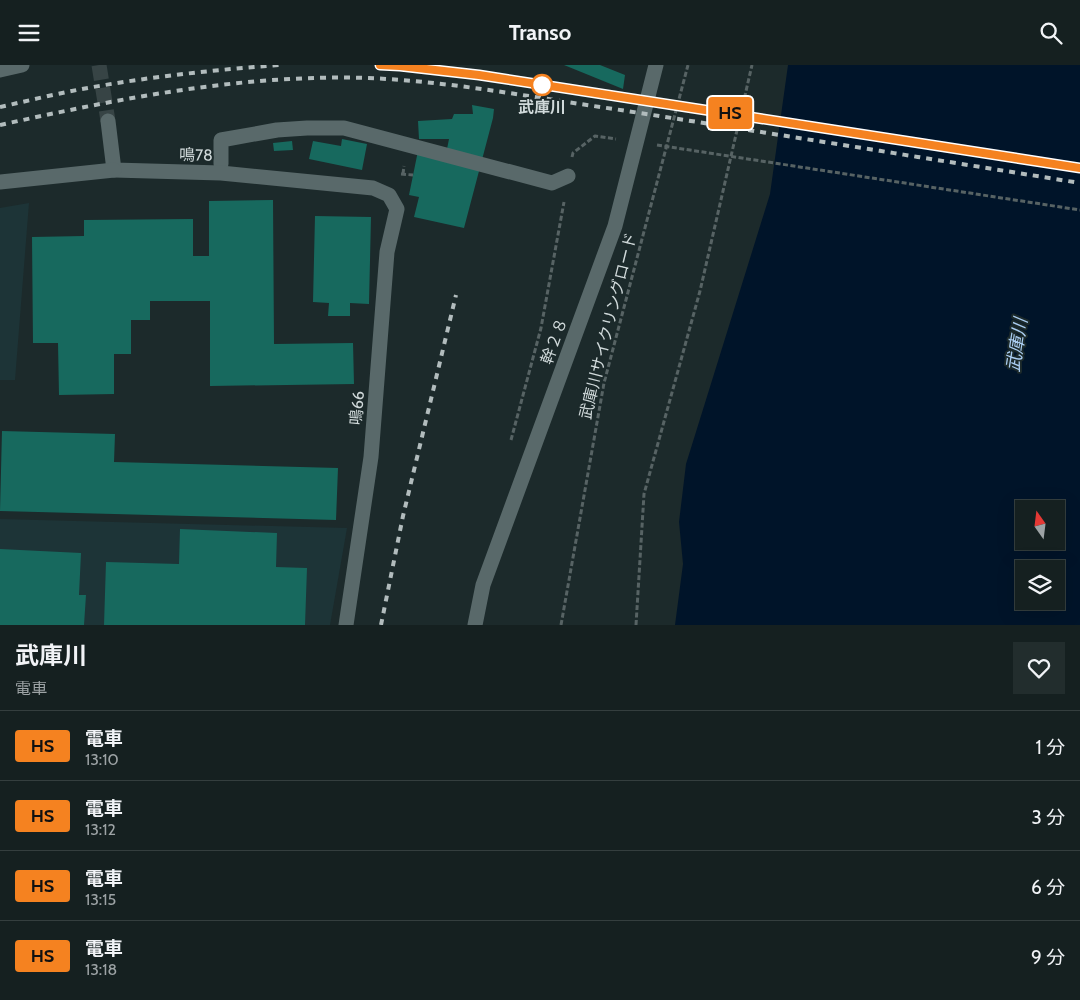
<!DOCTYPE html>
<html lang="ja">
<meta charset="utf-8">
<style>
:root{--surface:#152020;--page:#222d2d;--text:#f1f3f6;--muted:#9da3a5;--line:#343e3e}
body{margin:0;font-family:Cabin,"Noto Sans JP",sans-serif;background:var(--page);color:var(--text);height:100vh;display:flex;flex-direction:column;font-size:19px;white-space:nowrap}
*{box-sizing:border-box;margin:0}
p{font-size:16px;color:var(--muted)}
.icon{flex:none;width:28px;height:28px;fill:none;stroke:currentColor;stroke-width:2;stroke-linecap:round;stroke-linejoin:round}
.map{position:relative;height:560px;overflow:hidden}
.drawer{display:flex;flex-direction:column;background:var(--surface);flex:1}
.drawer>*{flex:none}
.badge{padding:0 10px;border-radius:4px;font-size:18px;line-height:32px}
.needle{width:32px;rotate:346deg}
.fabs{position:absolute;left:1015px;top:435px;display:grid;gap:10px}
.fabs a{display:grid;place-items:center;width:50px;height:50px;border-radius:0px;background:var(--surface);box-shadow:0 5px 20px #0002,0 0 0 1px var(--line);font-size:25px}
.map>.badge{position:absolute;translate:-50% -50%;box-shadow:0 0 0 2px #fff}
.round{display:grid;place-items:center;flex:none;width:52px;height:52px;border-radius:0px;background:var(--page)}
.summary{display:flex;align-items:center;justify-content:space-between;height:85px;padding:0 15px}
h1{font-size:24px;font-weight:700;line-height:38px}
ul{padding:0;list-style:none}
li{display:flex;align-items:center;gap:15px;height:70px;padding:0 15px;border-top:1px solid var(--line)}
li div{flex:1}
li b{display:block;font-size:19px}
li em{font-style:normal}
li .badge{min-width:55px;font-weight:700;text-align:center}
header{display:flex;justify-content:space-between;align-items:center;height:65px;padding:0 15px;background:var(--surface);font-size:22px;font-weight:700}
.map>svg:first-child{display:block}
</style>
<header><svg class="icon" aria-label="menu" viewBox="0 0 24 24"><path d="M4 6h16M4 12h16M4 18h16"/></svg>Transo<svg class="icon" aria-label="search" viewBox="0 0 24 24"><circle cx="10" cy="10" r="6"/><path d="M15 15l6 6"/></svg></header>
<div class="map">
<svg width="1080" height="560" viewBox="0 0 1080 560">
<rect width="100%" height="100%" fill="#1c2a2b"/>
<!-- built -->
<g fill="#1d3437">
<path d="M29,138L15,315H0V143Z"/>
<path d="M0,454L347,463L330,560H0Z"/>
</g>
<!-- water -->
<path fill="#001429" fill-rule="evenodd" d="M788,0H1080V560H675L683,499L679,457L686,399L770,129ZM1024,444H1056V476H1024ZM1024,504H1056V536H1024Z"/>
<!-- building -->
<g fill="#17695e">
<path d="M564,0H600L625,10L623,24Z"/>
<path d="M472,40L494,44L493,53L464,163L414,152L419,132L409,130L420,76L447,84L449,74H419L418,56L452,54L454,49H473Z"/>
<path d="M342,74L367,79L362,105L309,94L313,76L341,81Z"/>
<path d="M292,76L293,85L274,86L273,78Z"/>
<path d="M273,135L274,279L353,278L354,319L210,321V236H150V255H131V289H114V329L59,330L58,278H33L32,172L84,171V155L193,154V191H209V136Z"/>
<path d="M315,151L371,152L369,239L350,238V251H328L329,238L313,237Z"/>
<path d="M2,366L115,369L114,397L338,403L336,455L0,446Z"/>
<path d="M180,464L277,468L276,502L307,503L305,560H104L106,497L179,499Z"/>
<path d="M0,484L81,488L79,530H86L84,560H0Z"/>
</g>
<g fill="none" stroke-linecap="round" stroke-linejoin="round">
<!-- minor-tunnel -->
<path stroke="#374445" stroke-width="15" stroke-dasharray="15 8" stroke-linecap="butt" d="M99,0L108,56"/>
<!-- path -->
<g stroke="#576364" stroke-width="3" stroke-dasharray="5 2.5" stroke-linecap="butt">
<path d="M657,80L1080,145"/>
<path d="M572,92L573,88L595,71L616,74"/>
<path d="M401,109L413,110"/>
<path d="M403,109L404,101"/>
<path d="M511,375L541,263L564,137"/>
<path d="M561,560L604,318L688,0"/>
<path d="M636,560L644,429L700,226L752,0"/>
</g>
<!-- pedestrian -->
<path stroke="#59696a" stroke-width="15" d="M221,99V75L277,65L307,63H344L552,118L568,111"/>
<!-- minor -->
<g stroke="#59696a" stroke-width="15">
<path d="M0,5L22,0"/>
<path d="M108,56L114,105L221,108L373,123L389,130L397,144L387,187L371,392L346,560"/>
</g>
<!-- tertiary -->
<g stroke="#59696a" stroke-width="15">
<path d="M0,117L114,105"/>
<path d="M475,560L483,520L615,161L656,0"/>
</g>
<!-- rail -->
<g stroke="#b2bcbd" stroke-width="4" stroke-dasharray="6 6" stroke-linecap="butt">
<path d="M381,0L401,1L479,10L1080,103"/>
<path d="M0,42C27,36 55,29 82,24C147,12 213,5 279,0"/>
<path d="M0,60C104,37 208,16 314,13C415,9 515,30 614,44C769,68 925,93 1080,118"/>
<path d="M381,560L403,451L456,230"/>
</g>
</g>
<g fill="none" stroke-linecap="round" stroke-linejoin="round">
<!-- line casing -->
<g stroke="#fff" stroke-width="11">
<path id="line" d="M380,0L400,1L479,10L1080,103"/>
</g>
<!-- line -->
<use href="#line" stroke="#f58220" stroke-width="8"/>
</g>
<!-- markers -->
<circle fill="#fff" stroke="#f58220" stroke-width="2.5" cx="542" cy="20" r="10"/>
<g text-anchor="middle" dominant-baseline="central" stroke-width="4" stroke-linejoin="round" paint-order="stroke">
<!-- stop labels -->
<g font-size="16" font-weight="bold" fill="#d0d9da" stroke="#1c2a2b">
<text x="542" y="42">武庫川</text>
</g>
<!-- street labels -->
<g font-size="16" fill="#d0d9da" stroke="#1c2a2b">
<text transform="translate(196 90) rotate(1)">鳴78</text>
<text transform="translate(608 261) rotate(-76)">武庫川サイクリングロード</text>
<text transform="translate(554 276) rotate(-70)">幹２８</text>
<text transform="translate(357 343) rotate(-85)">鳴66</text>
</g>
<!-- water labels -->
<g font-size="18" font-style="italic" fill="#aacdf1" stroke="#1c2a2b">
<text transform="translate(1017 280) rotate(-81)">武庫川</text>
</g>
</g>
</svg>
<div class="fabs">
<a><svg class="needle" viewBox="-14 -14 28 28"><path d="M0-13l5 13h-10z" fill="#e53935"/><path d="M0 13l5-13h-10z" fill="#9da3a5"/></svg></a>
<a><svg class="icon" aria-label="layers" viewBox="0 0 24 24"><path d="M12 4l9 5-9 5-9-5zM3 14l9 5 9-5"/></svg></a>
</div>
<b class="badge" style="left:730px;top:48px;background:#f58220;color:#111">HS</b>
</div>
<section class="drawer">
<div class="summary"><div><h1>武庫川</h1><p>電車</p></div><a class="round"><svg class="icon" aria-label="heart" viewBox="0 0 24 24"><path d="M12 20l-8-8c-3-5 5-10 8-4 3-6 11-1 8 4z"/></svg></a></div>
<ul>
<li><span class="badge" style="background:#f58220;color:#111">HS</span><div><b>電車</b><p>13:10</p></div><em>1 分</em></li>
<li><span class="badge" style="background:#f58220;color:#111">HS</span><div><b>電車</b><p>13:12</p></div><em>3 分</em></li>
<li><span class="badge" style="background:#f58220;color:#111">HS</span><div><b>電車</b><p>13:15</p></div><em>6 分</em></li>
<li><span class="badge" style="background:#f58220;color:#111">HS</span><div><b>電車</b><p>13:18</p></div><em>9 分</em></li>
</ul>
</section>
